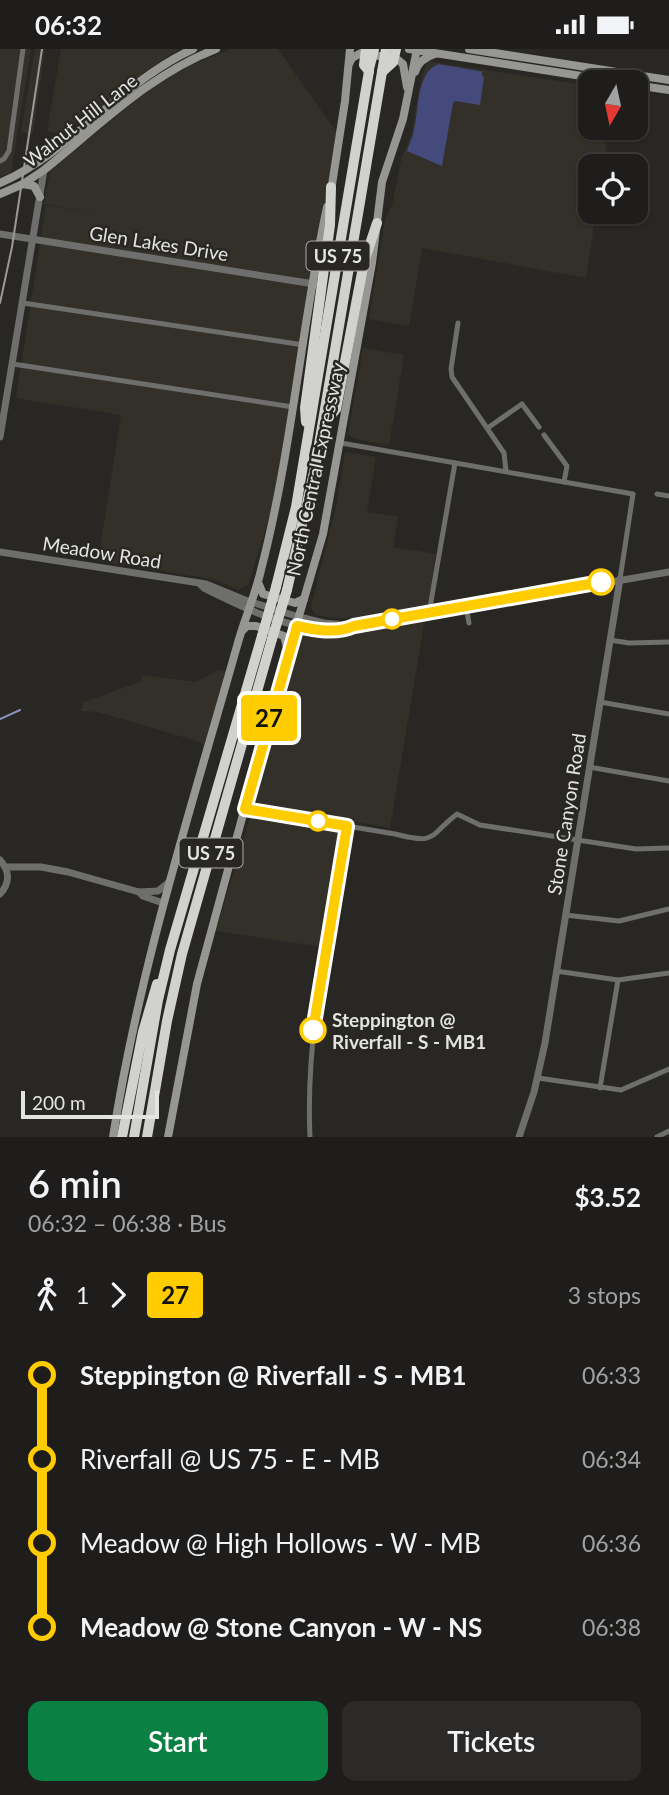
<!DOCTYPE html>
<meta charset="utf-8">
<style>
:root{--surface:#1e1d1b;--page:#2b2a28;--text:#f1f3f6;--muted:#a1a2a3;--line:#3c3b3a;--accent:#0b8043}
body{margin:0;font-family:Lato,sans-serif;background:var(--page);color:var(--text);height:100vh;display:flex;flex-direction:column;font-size:26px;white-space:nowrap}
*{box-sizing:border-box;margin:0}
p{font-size:23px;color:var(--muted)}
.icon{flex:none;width:38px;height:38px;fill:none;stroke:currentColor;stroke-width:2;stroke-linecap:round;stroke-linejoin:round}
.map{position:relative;height:1088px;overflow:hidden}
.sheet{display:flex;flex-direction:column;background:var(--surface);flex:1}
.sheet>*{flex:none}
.badge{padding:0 14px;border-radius:5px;font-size:24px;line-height:46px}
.needle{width:46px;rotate:189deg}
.tools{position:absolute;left:578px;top:21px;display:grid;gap:14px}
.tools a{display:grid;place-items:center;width:70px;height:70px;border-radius:14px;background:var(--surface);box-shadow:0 2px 5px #0004,0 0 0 2px var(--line);font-size:35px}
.scale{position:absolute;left:21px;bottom:18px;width:138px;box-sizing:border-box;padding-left:7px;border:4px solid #e3e3e1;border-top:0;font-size:19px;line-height:24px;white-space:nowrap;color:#e3e3e1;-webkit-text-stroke:5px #282724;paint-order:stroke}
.map>.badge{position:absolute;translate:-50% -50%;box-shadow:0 0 0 4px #fff}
.legs{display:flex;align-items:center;gap:10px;height:77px;padding:0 28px;font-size:23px}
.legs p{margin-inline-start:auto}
.headline{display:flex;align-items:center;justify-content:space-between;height:119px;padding:0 28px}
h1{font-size:38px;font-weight:600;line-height:52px}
.action{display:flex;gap:14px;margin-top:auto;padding:14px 28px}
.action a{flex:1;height:80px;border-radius:14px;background:var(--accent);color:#fff;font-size:28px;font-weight:600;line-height:80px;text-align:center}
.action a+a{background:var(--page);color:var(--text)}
ul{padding:0 28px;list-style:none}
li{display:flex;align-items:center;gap:24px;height:84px;font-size:26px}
li i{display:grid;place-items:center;width:10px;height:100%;margin:0 9px;background:currentColor}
li i::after{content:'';width:18px;height:18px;margin:-9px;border:5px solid;border-radius:50%;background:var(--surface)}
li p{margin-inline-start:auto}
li:first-child i{background:linear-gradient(#0000 50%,currentColor 0)}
li:last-child i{background:linear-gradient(currentColor 50%,#0000 0)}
.status{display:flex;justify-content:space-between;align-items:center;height:49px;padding:0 35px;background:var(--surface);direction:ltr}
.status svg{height:19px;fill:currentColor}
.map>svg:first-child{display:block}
</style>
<div class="status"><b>06:32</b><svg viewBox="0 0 49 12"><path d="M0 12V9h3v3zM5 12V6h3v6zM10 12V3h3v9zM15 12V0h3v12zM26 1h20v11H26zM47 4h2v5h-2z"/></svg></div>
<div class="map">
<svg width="669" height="1088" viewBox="0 0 669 1088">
<rect width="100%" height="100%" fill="#282724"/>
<!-- built -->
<g fill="#323028">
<path d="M0,0H31L11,124L0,128Z"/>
<path d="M35,0H45L33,85L21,83Z"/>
<path d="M61,0H179L128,35L107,56L95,61L63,85L47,82Z"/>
<path d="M231,0H278L337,84L272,460L248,536L239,541L212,530L98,512L121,366L16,349L46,156L115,167L44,155L50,122L135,52L164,31L189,17Z"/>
<path d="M427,12L590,37V79H609L603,117H590V163H596L586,229L422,199L409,277L369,270L385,170L392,156L402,108L412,83L419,40Z"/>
<path d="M363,299L404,306L389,396L355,390L348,385Z"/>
<path d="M345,403L376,408L367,463L398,468L393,498L436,505L428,556L350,569H333L316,566L311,558L336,458Z"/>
<path d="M425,570L390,779L253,755L299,587L305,582L334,583Z"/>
<path d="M218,621L227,622L204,697L200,693L98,663L81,662L84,653L140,633L143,626L196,633Z"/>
<path d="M250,767L341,781L322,898L216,882Z"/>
</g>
<!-- green -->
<path fill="#454a7d" d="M438,15L485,23H482V27L484,28L480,56L455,52L453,54L442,117L407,102C409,95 413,88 414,81C419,60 416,25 438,15Z"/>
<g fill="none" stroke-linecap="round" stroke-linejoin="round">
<!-- stream -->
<path stroke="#8b8fc2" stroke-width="2" d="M0,670L20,661"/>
<!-- minor -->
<g stroke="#6e6e6c" stroke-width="5">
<path d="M0,112L4,110L9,102L23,0"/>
<path d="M23,254L304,296"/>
<path d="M458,274L451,320L452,328L504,404L506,422"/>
<path d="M13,315L293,358"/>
<path d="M489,378L522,355L539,378"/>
<path d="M544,386L567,417L564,433"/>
<path d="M341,394L633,445L620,530"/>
<path d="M657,445L669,447"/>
<path d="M466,557L469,574"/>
<path d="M429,564L455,414"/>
<path d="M610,591L629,594L669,593"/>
<path d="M600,653L669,665"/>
<path d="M589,718L669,732"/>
<path d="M245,760L395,785C438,796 428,787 457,765L480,776L636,800L669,799"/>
<path d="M565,866L619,872L669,860"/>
<path d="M556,922L618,931L669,924"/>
<path d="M538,1029L621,1041L669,1020"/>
<path d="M600,1039L618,931"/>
<path d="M310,1088C305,983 330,880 347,777"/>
<path d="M657,1088L669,1082"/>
</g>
<!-- tertiary -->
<g stroke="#6e6e6c" stroke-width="7">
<path d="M0,185L314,235"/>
<path d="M0,388L44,121"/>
<path d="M0,503L206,535L245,551L299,568L324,574L354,577"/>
<path d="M200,535L204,539C246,560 288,581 336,581L669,523"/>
<path d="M0,811C10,822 10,834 0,845"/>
<path d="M5,818H41L68,823L139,843L143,847L163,854"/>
<path d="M139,843L158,842L168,834"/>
<path d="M519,1088L534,1043L545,994L620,530"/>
</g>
<!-- secondary -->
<g stroke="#969693" stroke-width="8">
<path d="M409,0L620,33"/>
<path d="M469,0L669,31"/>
<path d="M349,15L352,9L361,4L397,10L403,15L407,38"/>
<path d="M415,23C418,13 425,8 435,5"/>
<path d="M635,36L669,41"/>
<path d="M0,134C73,102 121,33 193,0"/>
<path d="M23,135L34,137L40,148"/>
<path d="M331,142L345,52L350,0"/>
<path d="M0,145L23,135L44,121C98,78 150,25 216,0"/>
<path d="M258,533L263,545L295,554L304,550"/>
<path d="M243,581L247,577H256L284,587L288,602"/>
<path d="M113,1088C139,920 191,760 237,597C244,571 255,547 261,521C292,402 301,278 327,158"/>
<path d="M168,1088L197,935L270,666L323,485L372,214L382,133L403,70L417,0"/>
</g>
<!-- motorway -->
<g stroke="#d1d1cd" stroke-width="10">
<path d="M306,373L305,359L330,176L331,138"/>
<path d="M325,374L336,360L364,213L377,174"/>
<path d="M276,538L296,458L369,22"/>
<path d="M287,541L315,419L382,23"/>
<path d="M122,1088L143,983L157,935"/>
<path d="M134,1088L158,951L170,901L262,587"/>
<path d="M147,1088L167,972L182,905L272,590"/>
</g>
<!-- tram -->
<path stroke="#999996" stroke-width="2" d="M0,254L12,198L42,0"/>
<!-- motorway-bridge -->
<g stroke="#d1d1cd" stroke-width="10">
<path d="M366,0L364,16L369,22"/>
<path d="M369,20L374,0"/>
<path d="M382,23L393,13L396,0"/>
<path d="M382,23L386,0"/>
<path d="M262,587L276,538"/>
<path d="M272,590L287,541"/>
</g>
</g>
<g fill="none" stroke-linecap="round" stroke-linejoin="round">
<!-- line-1 casing -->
<g stroke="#fff" stroke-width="16">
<path id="line-1" d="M313,981L347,777L245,760L297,577C315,581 336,585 354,577L601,533"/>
</g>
<!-- line-1 -->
<use href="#line-1" stroke="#fc0" stroke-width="10"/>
</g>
<!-- markers -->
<g fill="#fff" stroke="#fc0" stroke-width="3.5">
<circle cx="601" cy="533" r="12"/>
<circle cx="392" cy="570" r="9"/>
<circle cx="318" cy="772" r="9"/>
<circle cx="313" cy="981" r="12"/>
</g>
<g text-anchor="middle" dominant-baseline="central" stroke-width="5" stroke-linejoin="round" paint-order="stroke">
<!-- shield labels -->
<g fill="#282724" stroke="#ababa8" stroke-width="2">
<rect x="306.5" y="192.5" width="63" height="29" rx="5"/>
<rect x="179.5" y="789.5" width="63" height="29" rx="5"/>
</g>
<g font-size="18" font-weight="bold" fill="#e3e3e1">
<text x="338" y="207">US 75</text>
<text x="211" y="804">US 75</text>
</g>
<!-- street labels -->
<g font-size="19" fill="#e3e3e1" stroke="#282724">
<text transform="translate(80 71) rotate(-38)">Walnut Hill Lane</text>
<text transform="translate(159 194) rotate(9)">Glen Lakes Drive</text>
<text transform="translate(315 420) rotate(-78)">North Central Expressway</text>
<text transform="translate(102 503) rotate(9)">Meadow Road</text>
<text transform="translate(566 765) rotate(-81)">Stone Canyon Road</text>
</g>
<!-- stop labels -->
<g font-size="19" font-weight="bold" fill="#e3e3e1" stroke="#282724" text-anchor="start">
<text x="332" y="970">Steppington @<tspan x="332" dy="22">Riverfall - S - MB1</tspan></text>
</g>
</g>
</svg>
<div class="tools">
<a><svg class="needle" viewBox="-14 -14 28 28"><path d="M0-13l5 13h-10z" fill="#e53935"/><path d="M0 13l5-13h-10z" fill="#a1a2a3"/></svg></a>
<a><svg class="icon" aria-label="locate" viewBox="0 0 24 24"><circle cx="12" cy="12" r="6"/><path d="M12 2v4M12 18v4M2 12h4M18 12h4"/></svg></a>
</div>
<div class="scale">200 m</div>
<b class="badge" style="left:269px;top:669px;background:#fc0;color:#111">27</b>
</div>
<section class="sheet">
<div class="headline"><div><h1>6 min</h1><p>06:32 – 06:38 · Bus</p></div><b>$3.52</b></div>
<div class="legs"><svg class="icon" aria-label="walk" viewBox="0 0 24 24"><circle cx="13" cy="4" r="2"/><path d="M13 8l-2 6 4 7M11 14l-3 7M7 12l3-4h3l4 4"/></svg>1<svg class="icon" aria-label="forward" viewBox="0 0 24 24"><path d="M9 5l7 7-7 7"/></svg><b class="badge" style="background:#fc0;color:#111">27</b><p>3 stops</p></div>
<ul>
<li><i style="color:#fc0"></i><b>Steppington @ Riverfall - S - MB1</b><p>06:33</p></li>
<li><i style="color:#fc0"></i><span>Riverfall @ US 75 - E - MB</span><p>06:34</p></li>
<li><i style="color:#fc0"></i><span>Meadow @ High Hollows - W - MB</span><p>06:36</p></li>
<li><i style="color:#fc0"></i><b>Meadow @ Stone Canyon - W - NS</b><p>06:38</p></li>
</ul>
<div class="action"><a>Start</a><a>Tickets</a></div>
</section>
